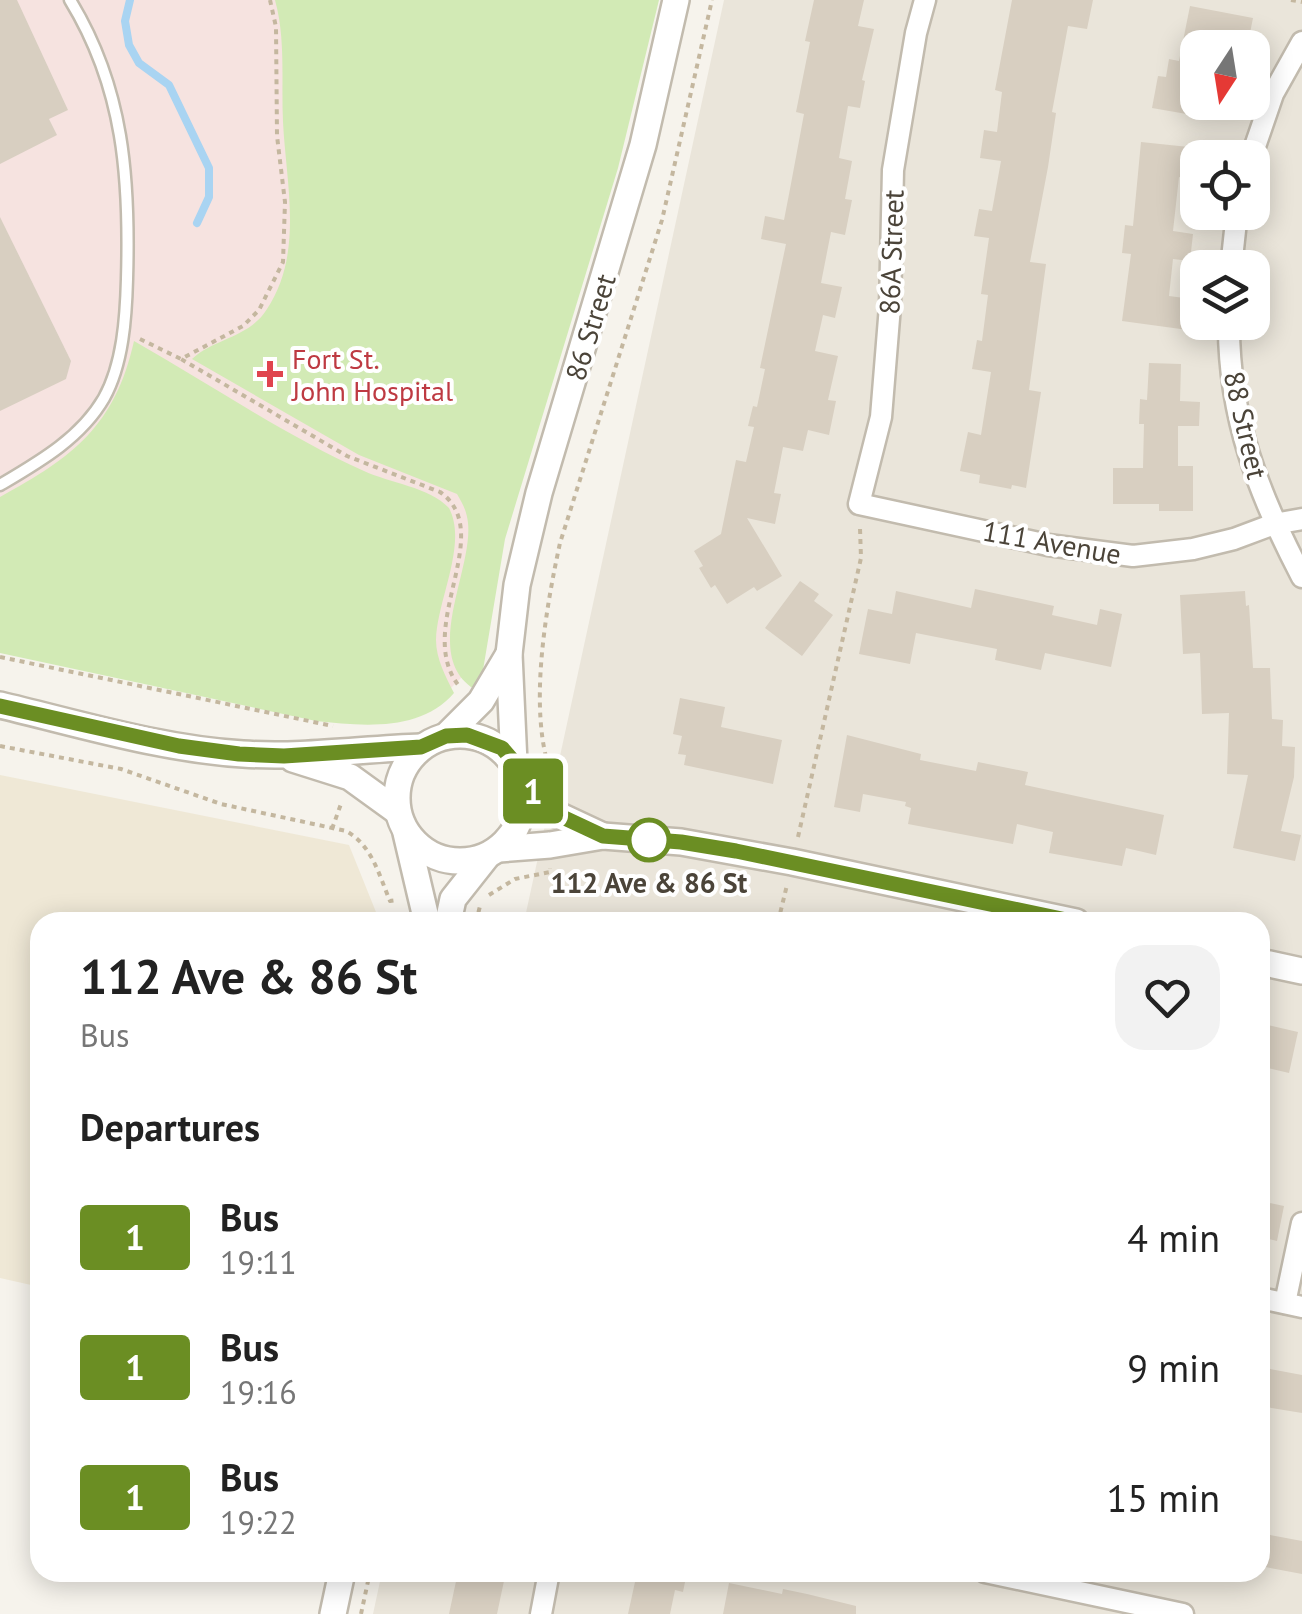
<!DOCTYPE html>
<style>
:root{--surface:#fff;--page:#f2f2f2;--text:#222;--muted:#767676}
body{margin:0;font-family:"PT Sans",sans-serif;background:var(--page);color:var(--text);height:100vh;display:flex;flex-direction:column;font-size:38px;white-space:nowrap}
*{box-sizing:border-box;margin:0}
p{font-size:32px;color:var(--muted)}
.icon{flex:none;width:55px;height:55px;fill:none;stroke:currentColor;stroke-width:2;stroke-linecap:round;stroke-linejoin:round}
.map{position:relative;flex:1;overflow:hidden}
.drawer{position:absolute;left:30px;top:912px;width:1240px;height:670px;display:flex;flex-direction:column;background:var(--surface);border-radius:30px;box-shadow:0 5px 25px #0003}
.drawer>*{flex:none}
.badge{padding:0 20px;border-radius:8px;font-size:35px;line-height:65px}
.needle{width:65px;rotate:192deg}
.controls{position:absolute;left:1180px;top:30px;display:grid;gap:20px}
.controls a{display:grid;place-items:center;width:90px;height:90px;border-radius:20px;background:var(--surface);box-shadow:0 5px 25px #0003;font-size:50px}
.map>.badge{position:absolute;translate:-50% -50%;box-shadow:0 0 0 5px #fff}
h2{padding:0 50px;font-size:38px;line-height:90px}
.round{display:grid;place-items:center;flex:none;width:105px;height:105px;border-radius:30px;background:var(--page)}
.head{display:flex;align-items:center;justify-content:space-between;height:170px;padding:0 50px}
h1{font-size:48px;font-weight:700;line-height:75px}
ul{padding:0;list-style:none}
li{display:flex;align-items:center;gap:30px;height:130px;padding:0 50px}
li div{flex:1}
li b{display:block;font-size:38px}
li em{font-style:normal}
li .badge{min-width:110px;font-weight:700;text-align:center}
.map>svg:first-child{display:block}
</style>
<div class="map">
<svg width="1302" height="1614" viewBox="0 0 1302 1614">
<rect width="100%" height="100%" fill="#f6f3ec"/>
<!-- residential -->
<path fill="#eae5da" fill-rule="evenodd" d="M724,0H1302V1614H373L382,1572H1260V922H524ZM1198,48H1252V102H1198ZM1198,158H1252V212H1198ZM1198,268H1252V322H1198Z"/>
<!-- education -->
<path fill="#efe8d6" d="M0,775L349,845L380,922H40V1287L0,1278Z"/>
<!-- medical -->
<path fill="#f6e3e0" d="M0,0H637L467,672L435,704L0,650Z"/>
<!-- green -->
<g fill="#d2eab5">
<path d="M275,0H659L618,168L505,539L483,670L474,689C421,655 473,571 468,523C467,512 463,504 457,494L359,455L192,359C215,338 249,338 267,309C304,253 286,184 283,122C281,80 286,40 275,0Z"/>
<path d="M134,341C210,384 284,435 364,471C390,483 429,487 449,508C468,544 437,600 436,640C436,659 446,677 454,693C421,732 362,726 316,721L0,653V497C73,457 115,426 134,341Z"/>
</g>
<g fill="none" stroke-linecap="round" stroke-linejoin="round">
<!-- stream -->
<path stroke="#a9d4f2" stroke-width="8" d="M130,0L125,21L129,45L139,63L169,85L209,168V197L197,223"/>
</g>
<!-- building -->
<g fill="#d8cfc1">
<path d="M0,0H17L68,110L49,119L57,135L0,164Z"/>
<path d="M814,0H864L858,26L874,29L862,80L865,81L860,108L848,106L839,158L852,161L845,199L852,200L845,235L831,232L821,283L842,287L835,318L823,315L815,351L838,356L828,400L836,401L829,435L808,430L803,451L783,447L774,493L781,494L775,524L747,518L782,576L757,591L754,587L727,604L715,585L711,588L699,568L703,566L694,551L721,534L736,460L746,462L754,427L748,426L753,406L757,407L765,369L760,368L786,244L761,239L765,216L784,220L790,189L804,114L796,112L810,42L805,41Z"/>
<path d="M1012,0H1093L1087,29L1068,26L1052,112L1056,113L1048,167L1030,262L1046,264L1029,390L1041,392L1026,488L1012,485L1011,489L979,483L980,475L960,471L968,432L981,435L991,372L972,369L977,340L982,341L988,295L981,294L989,238L974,236L979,209L992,211L1001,161L980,158L984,130L997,132L1002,92L995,90Z"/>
<path d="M1190,6L1253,18L1247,48H1198V116L1152,108L1158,76L1166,77L1169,59L1179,61Z"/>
<path d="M1141,142L1198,148V180L1179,177L1173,231L1193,234L1190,261L1173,259L1169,296L1192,299L1188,330L1122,321L1131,254L1122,253L1125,225L1133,226Z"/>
<path d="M0,217L71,361L66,379L0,411Z"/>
<path d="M1149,363L1181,364L1180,401L1200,402L1199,426H1178V466H1193V511H1159V504H1113V468H1143L1144,424H1139L1140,399L1147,400Z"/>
<path d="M800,581L819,594L814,601L833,615L802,656L765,628Z"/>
<path d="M975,589L1054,606L1052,615L1097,625L1100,609L1122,614L1111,667L1045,653L1041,670L995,660L997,649L916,633L910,664L859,654L868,609L892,614L896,591L971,608Z"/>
<path d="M1245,591L1246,606L1249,605L1253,668H1270L1272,719L1283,720L1282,746L1295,747L1294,777L1281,831L1301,835L1295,861L1233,848L1248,775L1227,774L1229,713L1202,714L1200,653L1183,654L1180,595Z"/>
<path d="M680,698L725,707L721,727L782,740L773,784L684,765L686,755L678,754L682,736L673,734Z"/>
<path d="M847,735L921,754L920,760L976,771L978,762L1028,772L1025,785L1164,815L1156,855L1126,848L1122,866L1049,853L1053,832L1017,824L1013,844L908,824L911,808L905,806L906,802L863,794L860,812L834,807Z"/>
<path d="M1264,1024L1298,1032L1289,1073L1260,1066Z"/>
<path d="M1260,1201L1284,1206L1277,1241L1260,1237Z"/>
<path d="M1260,1367L1302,1375V1413L1260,1406Z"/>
<path d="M1260,1533L1302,1541V1574L1260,1566Z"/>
<path d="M458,1572L504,1581L497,1614H449Z"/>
<path d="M633,1572H687L683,1592L675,1590L670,1614H628L635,1582L632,1581Z"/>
<path d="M729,1583L782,1594L783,1589L807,1594L856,1606V1614H723Z"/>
</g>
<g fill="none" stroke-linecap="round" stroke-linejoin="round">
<!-- service casing -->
<g stroke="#c2bbae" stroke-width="15">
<path id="service" d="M0,485C39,462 81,438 104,398C123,364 126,317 127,279C130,179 124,88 70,0"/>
</g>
<!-- minor casing -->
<g stroke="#c2bbae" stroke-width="25">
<g id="minor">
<path d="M925,0L916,33L893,170L890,306L881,417L859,504L1048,545L1133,556L1193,549L1234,539L1274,524L1302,519"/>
<path d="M1251,158L1273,94L1302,42"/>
<path d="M1231,268L1237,212"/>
<path d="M1229,322C1228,417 1259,495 1302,577"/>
<path d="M1260,1298L1302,1307"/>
<path d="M1285,1303L1302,1223"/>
<path d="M985,1572L1183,1614"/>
<path d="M541,1614L549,1572"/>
</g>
</g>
<!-- tertiary casing -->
<g stroke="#c2bbae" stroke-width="30">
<g id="tertiary">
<path d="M0,705C80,724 161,749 243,754C302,758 362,749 421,747"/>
<circle cx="460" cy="798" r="63"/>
<path d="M446,736L481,701L509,654"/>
<path d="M293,759L350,777L397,811"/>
<path d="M514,763L509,654L517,585L539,493L643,145L676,0"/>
<path d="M521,780L556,814L603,836"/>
<path d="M406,833L427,922"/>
<path d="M499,849L550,845L603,836L681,842L792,862L1076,922"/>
<path d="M448,922L453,899L487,856"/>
<path d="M1260,962L1302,971"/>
<path d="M333,1614L342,1572"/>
</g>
</g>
<!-- path -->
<g stroke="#c4b79f" stroke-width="4" stroke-dasharray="5 5" stroke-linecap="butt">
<path d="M270,0L276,27L277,136L285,202L283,262L259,310L243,326L181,359L347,456L440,492C498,533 413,628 459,686"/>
<path d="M1291,0L1302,2"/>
<path d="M140,339L181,359"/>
<path d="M0,657L333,726"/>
<path d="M0,746L121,769L221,804L346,831C372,845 379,875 390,901L398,900"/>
<path d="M552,776C527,713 546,608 560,543L662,220L712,0"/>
<path d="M332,829L342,801"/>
<path d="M798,837L861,558L860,528"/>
<path d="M489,895L515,879L550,872V868"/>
<path d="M476,922L480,906"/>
<path d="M778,922L787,885"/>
<path d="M361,1614L370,1572"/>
</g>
<!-- service -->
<use href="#service" stroke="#fff" stroke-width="10"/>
<!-- minor -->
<use href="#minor" stroke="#fff" stroke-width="20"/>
<!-- tertiary -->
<use href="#tertiary" stroke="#fff" stroke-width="25"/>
</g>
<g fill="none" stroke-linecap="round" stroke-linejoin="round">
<!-- line casing -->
<g stroke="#fff" stroke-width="22">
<path id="line" d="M0,706L179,746L239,754L284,756L421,747L446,736L467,735L502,748L514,762L520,780L556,814L603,836L681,842L736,851L1076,922"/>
</g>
<!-- line -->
<use href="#line" stroke="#6b8e23" stroke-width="15"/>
</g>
<!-- markers -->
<path fill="#e0444e" stroke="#fff" stroke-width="4" d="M265 359h10v10h10v10h-10v10h-10v-10h-10v-10h10z"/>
<circle fill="#fff" stroke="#6b8e23" stroke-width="5" cx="649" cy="840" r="20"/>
<g text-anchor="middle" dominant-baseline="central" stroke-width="8" stroke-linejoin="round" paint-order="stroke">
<!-- street labels -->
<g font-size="28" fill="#4b4439" stroke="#fff">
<text transform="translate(891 252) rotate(-88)">86A Street</text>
<text transform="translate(590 327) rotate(-73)">86 Street</text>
<text transform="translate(1246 425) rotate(77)">88 Street</text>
<text transform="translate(1052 542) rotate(10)">111 Avenue</text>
</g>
<!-- health labels -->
<g font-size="28" fill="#be3a42" stroke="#fff" text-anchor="start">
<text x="292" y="358">Fort St.<tspan x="292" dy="32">John Hospital</tspan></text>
</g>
<!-- stop labels -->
<g font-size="28" font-weight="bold" fill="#4b4439" stroke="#fff">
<text x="649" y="882">112 Ave &amp; 86 St</text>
</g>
</g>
</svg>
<div class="controls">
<a><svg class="needle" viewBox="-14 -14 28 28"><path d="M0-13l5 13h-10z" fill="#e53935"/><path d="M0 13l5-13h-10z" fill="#767676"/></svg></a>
<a><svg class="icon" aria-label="locate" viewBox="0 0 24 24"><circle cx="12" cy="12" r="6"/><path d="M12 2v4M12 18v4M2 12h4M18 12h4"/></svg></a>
<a><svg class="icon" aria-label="layers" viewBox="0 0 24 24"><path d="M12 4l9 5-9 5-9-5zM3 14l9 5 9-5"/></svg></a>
</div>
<b class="badge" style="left:533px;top:791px;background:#6b8e23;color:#fff">1</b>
<section class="drawer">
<div class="head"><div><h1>112 Ave &amp; 86 St</h1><p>Bus</p></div><a class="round"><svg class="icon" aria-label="heart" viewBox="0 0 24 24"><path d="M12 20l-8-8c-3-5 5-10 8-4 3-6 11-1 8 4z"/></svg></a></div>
<h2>Departures</h2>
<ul>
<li><span class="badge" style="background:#6b8e23;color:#fff">1</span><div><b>Bus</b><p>19:11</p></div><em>4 min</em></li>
<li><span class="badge" style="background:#6b8e23;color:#fff">1</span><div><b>Bus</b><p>19:16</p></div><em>9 min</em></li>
<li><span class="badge" style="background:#6b8e23;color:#fff">1</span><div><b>Bus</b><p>19:22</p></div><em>15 min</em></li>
</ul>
</section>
</div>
